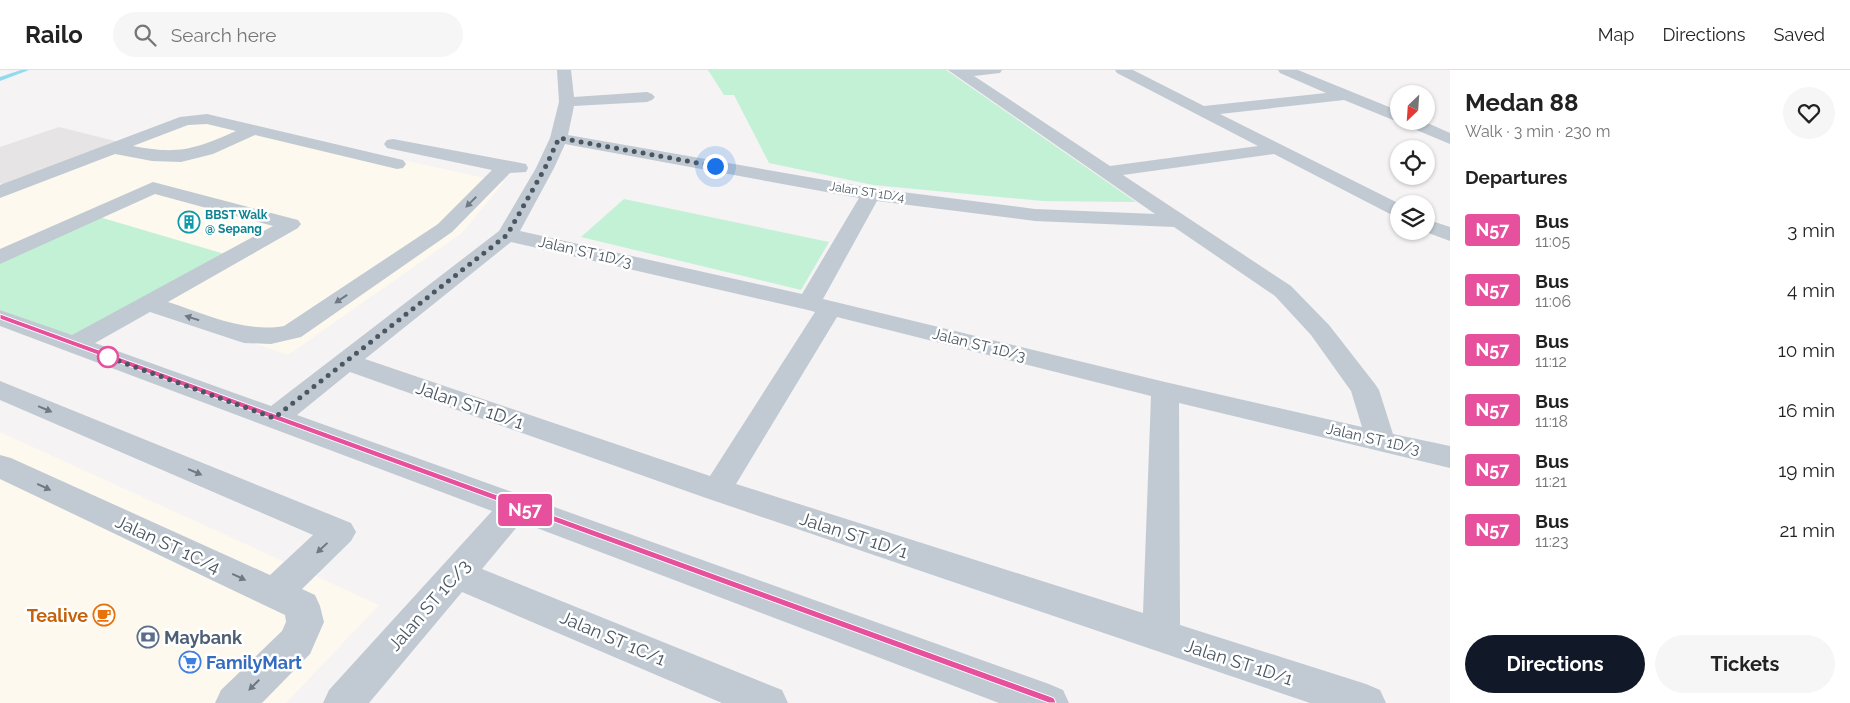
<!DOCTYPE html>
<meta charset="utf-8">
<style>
:root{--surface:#fff;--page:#f6f6f6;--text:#222;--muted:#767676;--line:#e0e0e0;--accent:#111827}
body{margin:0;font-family:Raleway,sans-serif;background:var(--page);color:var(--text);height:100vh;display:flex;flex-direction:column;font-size:19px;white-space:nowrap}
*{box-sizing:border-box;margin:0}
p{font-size:16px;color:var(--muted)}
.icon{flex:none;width:28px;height:28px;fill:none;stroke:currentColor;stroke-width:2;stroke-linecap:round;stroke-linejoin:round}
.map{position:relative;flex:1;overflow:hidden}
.sheet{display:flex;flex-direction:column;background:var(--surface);width:400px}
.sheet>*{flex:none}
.badge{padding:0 10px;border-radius:4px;font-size:18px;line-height:32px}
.needle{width:32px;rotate:205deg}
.controls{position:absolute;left:1390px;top:15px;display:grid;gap:10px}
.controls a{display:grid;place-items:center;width:45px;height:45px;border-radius:50%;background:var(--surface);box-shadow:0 1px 4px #0004;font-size:25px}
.you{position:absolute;width:25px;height:25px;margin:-12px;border:4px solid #fff;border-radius:50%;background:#1a73e8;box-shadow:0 0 0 8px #1a73e833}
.map>.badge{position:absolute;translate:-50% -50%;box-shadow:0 0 0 2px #fff}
h2{padding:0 15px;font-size:19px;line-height:45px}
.round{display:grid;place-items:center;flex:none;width:52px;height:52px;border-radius:26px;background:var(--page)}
.summary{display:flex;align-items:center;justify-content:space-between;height:85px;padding:0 15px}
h1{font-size:24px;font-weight:700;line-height:38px}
.button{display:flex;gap:10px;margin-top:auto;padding:10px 15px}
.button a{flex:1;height:58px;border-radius:30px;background:var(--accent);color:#fff;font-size:20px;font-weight:700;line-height:58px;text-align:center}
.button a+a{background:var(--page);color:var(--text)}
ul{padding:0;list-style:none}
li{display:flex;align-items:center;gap:15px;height:60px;padding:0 15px}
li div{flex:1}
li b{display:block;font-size:19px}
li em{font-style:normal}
li .badge{min-width:55px;font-weight:700;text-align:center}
header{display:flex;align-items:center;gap:30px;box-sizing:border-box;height:70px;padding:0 25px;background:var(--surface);border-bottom:1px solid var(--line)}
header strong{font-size:24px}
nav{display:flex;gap:28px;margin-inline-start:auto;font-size:18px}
.search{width:350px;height:45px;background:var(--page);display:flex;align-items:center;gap:12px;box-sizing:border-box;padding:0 18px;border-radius:28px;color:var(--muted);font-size:19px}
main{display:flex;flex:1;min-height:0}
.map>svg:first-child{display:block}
</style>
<header>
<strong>Railo</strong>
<div class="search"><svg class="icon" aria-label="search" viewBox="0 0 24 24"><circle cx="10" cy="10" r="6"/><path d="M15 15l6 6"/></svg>Search here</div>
<nav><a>Map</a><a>Directions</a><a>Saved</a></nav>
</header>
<main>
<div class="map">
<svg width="1450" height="633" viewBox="0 0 1450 633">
<rect width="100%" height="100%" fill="#f5f3f3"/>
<!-- commercial -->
<g fill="#fdf9ef">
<path d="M195,45L504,112L462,163L288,285L0,187V122Z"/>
<path d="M0,362L379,535L286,633H0Z"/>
</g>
<!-- education -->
<path fill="#e6e4e5" d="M59,57L119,72L6,115L0,113V77Z"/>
<!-- green -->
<g fill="#c3f1d5">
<path d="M708,0H946L1136,132L1043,131L873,115L769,93L734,25H724Z"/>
<path d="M624,129L829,172L801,220L581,167Z"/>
<path d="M96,146L228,185L78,268L0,240V189Z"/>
</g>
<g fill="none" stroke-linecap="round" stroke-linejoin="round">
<!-- stream -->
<path fill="#90daee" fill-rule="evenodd" d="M21,0H29L0,11V7Z"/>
<!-- minor -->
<g fill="#c1cad2" fill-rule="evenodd">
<path d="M557,0H571L574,27L647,22L652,24L655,27L652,30L647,32L574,36L568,65L871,118L1035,139L1155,144L948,0H1002L1000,3L974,6L1110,96L1258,76L1117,3L1115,0H1133L1204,36L1326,23L1280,3L1278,0H1298L1399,41V51H1423L1450,63V74L1402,54L1400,52L1393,50L1344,30L1220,44L1400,134L1399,147L1392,145L1274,84L1123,105L1291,216L1329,255L1375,314L1379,320L1393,364L1450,376V398L1179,333L1180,555L1366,614L1380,620L1386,633H1310L706,428L350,302L297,345L1049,614L1063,620L1069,633H999L521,452L482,499L782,620L788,633H722L462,522L369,633H323L329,620L492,441L0,256V240L72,265L273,156L155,124L0,194V179L153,112L298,150L301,154L298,158L168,232C206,244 244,263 284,256L438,154L492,100L387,78L384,74L387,70L393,69L526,94L528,98L526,102L510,103L452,162L301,267L271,274L244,273L150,242L95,273L271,336L499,161L536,98L550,68L559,32ZM565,74L859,128L802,224L520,161L554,98ZM877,131L1035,151L1174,157L1275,226L1311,265L1351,321L1362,357L1165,312L823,229ZM511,172L808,240L815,242L710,406L365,289ZM837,247L1151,326L1143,543L736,414Z"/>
<path d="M207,44L403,90L406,94L403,98L397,99L255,65L213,84L181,92L152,91L115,84L0,128V115L180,47ZM207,54L236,61C195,79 179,85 133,76L188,55Z"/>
<path d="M1426,149L1450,157V171L1423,161H1426Z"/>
<path d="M0,311L351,453L356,462L351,471L302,519L315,525L320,536L324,552L310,584L262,633H215L221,620L282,561L286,552L285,545L0,409V385L11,388L270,505L313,465L0,330Z"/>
</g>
</g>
<!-- one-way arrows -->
<defs><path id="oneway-solid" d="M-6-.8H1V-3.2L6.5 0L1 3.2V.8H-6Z" transform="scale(1.25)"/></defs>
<g fill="#6e7983">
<use href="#oneway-solid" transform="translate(471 132) rotate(135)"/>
<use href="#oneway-solid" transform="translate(341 229) rotate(146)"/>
<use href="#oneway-solid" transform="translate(192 248) rotate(-162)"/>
<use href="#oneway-solid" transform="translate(45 339) rotate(23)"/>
<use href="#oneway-solid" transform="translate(195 402) rotate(23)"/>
<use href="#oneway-solid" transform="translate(44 417) rotate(25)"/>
<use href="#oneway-solid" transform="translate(322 478) rotate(137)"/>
<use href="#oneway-solid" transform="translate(239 507) rotate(25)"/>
<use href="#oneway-solid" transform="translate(254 615) rotate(135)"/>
</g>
<!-- line -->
<path fill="#e6509d" stroke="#fff" d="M0,244L1049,626L1054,628L1056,633H1049L0,249Z"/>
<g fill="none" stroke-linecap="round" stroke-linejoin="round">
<!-- walk -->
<path stroke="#4a5661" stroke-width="5" stroke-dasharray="0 9" d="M108,287L105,286L274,348L507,165L545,98L559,68L715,96"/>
</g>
<!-- icons -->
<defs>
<g id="building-ring" transform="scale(1.125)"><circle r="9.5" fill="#fff" stroke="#0f9aa8" stroke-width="1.5"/><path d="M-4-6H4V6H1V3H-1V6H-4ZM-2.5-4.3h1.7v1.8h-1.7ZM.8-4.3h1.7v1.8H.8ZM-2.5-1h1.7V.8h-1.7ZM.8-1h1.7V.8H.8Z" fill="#0f9aa8"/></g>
<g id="cafe-ring" transform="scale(1.125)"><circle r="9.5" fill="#fff" stroke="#e8710a" stroke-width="1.5"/><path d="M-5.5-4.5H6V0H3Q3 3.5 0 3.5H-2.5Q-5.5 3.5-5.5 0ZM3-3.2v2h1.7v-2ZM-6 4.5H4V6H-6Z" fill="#e8710a"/></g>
<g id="bank-ring" transform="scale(1.125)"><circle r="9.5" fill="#fff" stroke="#5c6f8a" stroke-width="1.5"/><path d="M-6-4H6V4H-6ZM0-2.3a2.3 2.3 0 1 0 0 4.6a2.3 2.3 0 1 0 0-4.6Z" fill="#5c6f8a"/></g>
<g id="supermarket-ring" transform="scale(1.125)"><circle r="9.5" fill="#fff" stroke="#3f7fe0" stroke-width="1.5"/><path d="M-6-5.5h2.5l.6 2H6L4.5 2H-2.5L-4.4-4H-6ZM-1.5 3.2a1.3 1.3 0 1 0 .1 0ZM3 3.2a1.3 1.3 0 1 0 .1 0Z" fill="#3f7fe0"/></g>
</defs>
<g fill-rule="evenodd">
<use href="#building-ring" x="189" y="152"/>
<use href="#cafe-ring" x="104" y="545"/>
<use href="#bank-ring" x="148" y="567"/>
<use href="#supermarket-ring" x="190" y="592"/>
</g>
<!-- markers -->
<circle fill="#fff" stroke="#e6509d" stroke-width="2.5" cx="108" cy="287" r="10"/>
<g text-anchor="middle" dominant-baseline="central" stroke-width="5" stroke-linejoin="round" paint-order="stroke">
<!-- far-street labels -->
<g font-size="12" fill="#4a5661" stroke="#fff">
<text transform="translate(867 122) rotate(9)">Jalan ST 1D/4</text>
</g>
<!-- far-culture labels -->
<g font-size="12" font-weight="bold" fill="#0d838f" stroke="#fff" text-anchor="start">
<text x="205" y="145">BBST Walk<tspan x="205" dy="14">@ Sepang</tspan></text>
</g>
<!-- street labels -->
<g font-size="15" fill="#4a5661" stroke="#fff">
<text transform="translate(585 182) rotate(13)">Jalan ST 1D/3</text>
<text transform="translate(979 275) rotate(14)">Jalan ST 1D/3</text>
<text transform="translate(1373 369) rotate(13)">Jalan ST 1D/3</text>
</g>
<!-- near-street labels -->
<g font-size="18" fill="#4a5661" stroke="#fff">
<text transform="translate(470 335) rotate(19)">Jalan ST 1D/1</text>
<text transform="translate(854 465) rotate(18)">Jalan ST 1D/1</text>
<text transform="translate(168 474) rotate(25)">Jalan ST 1C/4</text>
<text transform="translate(429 535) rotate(-49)">Jalan ST 1C/3</text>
<text transform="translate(613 568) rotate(23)">Jalan ST 1C/1</text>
<text transform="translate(1239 592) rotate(18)">Jalan ST 1D/1</text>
</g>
<!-- near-food labels -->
<g font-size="18" font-weight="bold" fill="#c56008" stroke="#fff" text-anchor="end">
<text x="88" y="545">Tealive</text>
</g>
<!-- near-service labels -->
<g font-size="18" font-weight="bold" fill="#4e5e75" stroke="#fff" text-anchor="start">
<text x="164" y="567">Maybank</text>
</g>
<!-- near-shop labels -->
<g font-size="18" font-weight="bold" fill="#366cbe" stroke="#fff" text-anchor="start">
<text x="206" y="592">FamilyMart</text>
</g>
</g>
</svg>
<div class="controls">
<a><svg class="needle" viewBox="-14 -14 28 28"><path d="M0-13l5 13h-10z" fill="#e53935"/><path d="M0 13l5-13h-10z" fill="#767676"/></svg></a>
<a><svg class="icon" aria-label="locate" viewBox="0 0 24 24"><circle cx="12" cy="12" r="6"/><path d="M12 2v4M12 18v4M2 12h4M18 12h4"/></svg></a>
<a><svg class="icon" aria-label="layers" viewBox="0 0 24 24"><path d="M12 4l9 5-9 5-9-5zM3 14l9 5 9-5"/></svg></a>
</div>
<div class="you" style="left:715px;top:96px"></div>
<b class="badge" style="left:525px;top:440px;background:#e6509d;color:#fff">N57</b>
</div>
<section class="sheet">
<div class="summary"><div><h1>Medan 88</h1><p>Walk · 3 min · 230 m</p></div><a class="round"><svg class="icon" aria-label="heart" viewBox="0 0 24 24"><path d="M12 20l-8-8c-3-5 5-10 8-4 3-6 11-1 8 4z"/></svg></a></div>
<h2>Departures</h2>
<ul>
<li><span class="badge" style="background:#e6509d;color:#fff">N57</span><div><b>Bus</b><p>11:05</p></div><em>3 min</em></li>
<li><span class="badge" style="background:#e6509d;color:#fff">N57</span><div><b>Bus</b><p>11:06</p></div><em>4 min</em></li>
<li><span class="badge" style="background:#e6509d;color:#fff">N57</span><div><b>Bus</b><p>11:12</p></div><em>10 min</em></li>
<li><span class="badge" style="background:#e6509d;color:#fff">N57</span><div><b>Bus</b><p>11:18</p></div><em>16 min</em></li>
<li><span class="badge" style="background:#e6509d;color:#fff">N57</span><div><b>Bus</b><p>11:21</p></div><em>19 min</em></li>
<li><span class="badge" style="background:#e6509d;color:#fff">N57</span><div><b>Bus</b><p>11:23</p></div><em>21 min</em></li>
</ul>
<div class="button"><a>Directions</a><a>Tickets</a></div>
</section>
</main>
